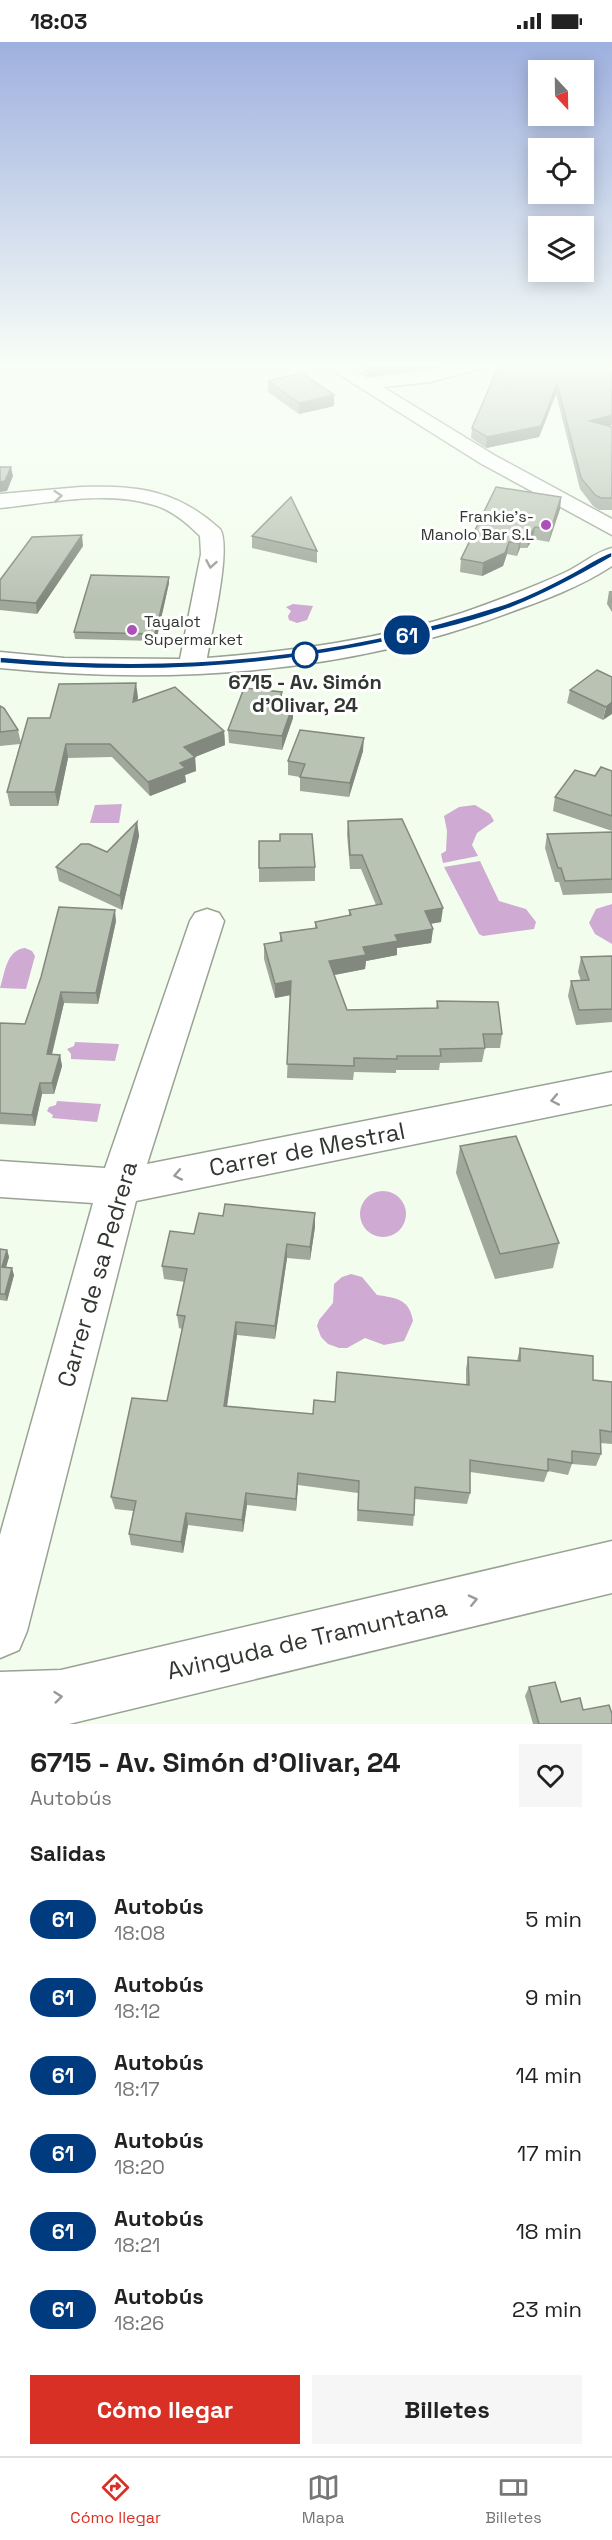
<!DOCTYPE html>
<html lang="es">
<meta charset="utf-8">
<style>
:root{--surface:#fff;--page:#f6f6f6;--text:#222;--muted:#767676;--line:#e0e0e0;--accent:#d93025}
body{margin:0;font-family:"Space Grotesk",sans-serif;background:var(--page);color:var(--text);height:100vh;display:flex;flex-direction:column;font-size:22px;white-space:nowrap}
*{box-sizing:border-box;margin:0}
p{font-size:20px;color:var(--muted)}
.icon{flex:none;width:33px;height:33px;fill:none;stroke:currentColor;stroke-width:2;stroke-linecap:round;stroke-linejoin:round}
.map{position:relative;height:1682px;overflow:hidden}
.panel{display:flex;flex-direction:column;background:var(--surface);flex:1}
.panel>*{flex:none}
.badge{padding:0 12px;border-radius:20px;font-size:21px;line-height:39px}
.needle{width:39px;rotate:158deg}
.fabs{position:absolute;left:528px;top:18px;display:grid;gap:12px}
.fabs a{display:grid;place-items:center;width:66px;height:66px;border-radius:0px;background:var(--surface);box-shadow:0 3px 15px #0003;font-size:30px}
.map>.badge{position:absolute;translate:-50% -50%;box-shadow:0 0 0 3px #fff}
h2{padding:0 30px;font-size:22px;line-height:54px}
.round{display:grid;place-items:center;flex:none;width:63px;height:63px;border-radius:0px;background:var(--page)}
.summary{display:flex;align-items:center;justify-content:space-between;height:102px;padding:0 30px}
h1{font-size:28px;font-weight:700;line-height:45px}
.action{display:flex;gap:12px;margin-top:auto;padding:12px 30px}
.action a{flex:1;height:69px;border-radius:0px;background:var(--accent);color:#fff;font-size:24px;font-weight:700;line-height:69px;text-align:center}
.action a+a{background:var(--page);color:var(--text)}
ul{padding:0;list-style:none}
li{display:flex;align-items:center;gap:18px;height:78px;padding:0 30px}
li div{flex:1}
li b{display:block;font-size:22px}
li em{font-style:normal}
li .badge{min-width:66px;font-weight:700;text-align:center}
.status{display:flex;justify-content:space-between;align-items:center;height:42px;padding:0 30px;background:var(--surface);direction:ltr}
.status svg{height:16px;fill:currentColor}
.dock{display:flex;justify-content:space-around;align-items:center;height:84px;border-top:2px solid var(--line);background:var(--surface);font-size:16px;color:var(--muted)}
.dock a{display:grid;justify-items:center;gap:3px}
.dock .active{color:var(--accent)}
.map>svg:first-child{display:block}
</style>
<div class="status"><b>18:03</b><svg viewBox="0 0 49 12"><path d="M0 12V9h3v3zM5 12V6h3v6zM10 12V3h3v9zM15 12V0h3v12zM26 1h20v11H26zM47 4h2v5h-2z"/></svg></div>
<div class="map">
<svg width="612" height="1682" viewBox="0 0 612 1682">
<rect width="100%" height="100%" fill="#f2fded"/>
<!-- water -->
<g fill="#cfaad2">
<path d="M293,562L313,564L307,578L297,581L289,578L288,574L291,569L286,565Z"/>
<path d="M122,762L119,781H90L95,763Z"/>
<path d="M475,763L490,772L494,779L477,791L472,803L478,814L443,821L441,812L446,809L447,789L444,774L459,765Z"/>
<path d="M480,819L499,859L526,867L536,880L534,887L483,894L479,892L444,825Z"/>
<path d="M612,862V902L595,892L589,881L596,867Z"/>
<path d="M25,906L32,909L35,914L26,947L0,946C5,931 6,908 25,906Z"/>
<path d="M75,1000L119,1002L115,1019L71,1017V1012L67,1007L74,1004Z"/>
<path d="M57,1059L101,1062L97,1080L52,1076L53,1073L47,1069L49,1065L56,1063Z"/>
<circle cx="383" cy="1172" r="23"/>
<path d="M351,1232L362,1235L377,1253C397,1256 409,1257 413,1279L404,1299L384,1303L365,1296L347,1306H339L328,1302L321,1295L317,1284L319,1278L333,1261L334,1242L342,1235Z"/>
</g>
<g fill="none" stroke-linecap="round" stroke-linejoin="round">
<!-- minor casing -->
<g stroke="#99a294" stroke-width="3">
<g id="minor">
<path d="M321,321H343L368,336L430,328L459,321H491L488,325L430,340L383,345L494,413L612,477V493L480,421Z"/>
<path d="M81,445C138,443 177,448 220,487C232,505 211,592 207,616C293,609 379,598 462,571C496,559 531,546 564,531C580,524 595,510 612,506V524C580,545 544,558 508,571C346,632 171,643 0,626V610L64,616L180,617L201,512L200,494C187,481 172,468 154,463C106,448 49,461 0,466V452Z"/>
<path d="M207,867L219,871L224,879L147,1122L612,1030V1062L136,1159L27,1589L19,1608L0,1616V1493L93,1161L0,1155V1119L105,1126L190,879L195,871Z"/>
<path d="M612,1499V1551L69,1682H0V1630L61,1628Z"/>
</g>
</g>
<!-- minor -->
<use href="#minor" fill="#fff" fill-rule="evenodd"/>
</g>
<!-- wall -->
<g fill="#9fa89b">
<path d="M358,321H448L430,326L368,334Z"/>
<path d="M492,321L612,322V383L608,384L612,385V468H599L593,464L580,447L556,352L539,395L486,406L471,396L472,386L499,322L492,323Z"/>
<path d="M268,339L334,353V364L299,372L268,350Z"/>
<path d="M561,455L560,467L549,500L533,497L527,506H520L517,514L507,512L503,524L482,534L460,530L461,517Z"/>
<path d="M252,494L317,509V521L252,506Z"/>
<path d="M83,504L37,572L0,568V538Z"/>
<path d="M169,535V541L156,599L75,597L74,590Z"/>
<path d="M609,549H612V570L607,562Z"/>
<path d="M612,635L603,678L567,661L570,648Z"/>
<path d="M282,650V662L293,663V676L282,708L229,701L228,688Z"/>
<path d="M138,655L137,659L224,689L225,703L195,715L196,729L185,733L186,740L150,754L112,715L68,716L58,764H10L7,750L20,702L0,704V664L18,688L21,701L50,676Z"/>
<path d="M363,709L349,755L300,749V735L288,733V719Z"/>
<path d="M612,729V789L553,769L555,755L595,734Z"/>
<path d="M348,779L441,880L430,882L433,887L431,901L397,906V913L366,919L365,927L334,933L347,968L436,966L437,959L502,992L500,1006H485L482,1020L440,1021L439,1028H396V1031L354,1030L353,1038L287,1036L290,953L275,956L264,917V902L280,900V891L315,886V880L349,874V868L376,863L361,827H350L347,792Z"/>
<path d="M137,780L139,794L122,868L59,839L56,825L107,810Z"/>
<path d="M612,790V851L563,853L559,840H555L545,806L547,792Z"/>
<path d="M259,799H280L315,825V839L259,840Z"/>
<path d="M116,879L98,962L64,961L52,1013H60L62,1024L54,1052H42L35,1084L0,1082V981L25,982Z"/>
<path d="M612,914V980L576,983L568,954L571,939H581L578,930L581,915Z"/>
<path d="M460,1104L559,1201L553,1226L495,1237L456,1131Z"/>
<path d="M315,1171V1185L310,1218L287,1216L275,1297L237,1293L227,1365L313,1372L335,1360L466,1343V1327L468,1315L517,1319L520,1306L593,1338L612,1340V1402L600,1401L601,1412L596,1424L572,1422L568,1433L548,1429L544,1440L470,1430V1451L467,1462L415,1457L414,1473L413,1484L357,1479L358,1451L298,1443L296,1469L247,1463L243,1490L188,1483L183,1511L131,1503L129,1492L133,1469L115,1467L111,1455L167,1359L182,1287L179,1286L177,1273L185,1240L164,1237L162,1224L194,1192L223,1174Z"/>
<path d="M0,1207L7,1208L9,1215L6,1225L14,1233L7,1259L0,1258Z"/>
<path d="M529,1645L561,1660L583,1668L612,1682H533L525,1654Z"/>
</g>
<!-- shaded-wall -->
<g fill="#82887e">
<path d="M386,321H448L430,326L368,334L369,323Z"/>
<path d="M557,342L556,352L539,395L486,406L487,395Z"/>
<path d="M334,353V364L299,372V361Z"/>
<path d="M612,373V383L588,390L590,379Z"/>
<path d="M11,425L13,434L7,449L0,450V440Z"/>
<path d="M561,455L560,467L549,500L551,487Z"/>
<path d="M535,485L533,497L527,506L529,494Z"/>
<path d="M82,493L83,504L37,572L36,561Z"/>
<path d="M521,494L520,506L517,514L519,501Z"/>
<path d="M509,500L507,512L503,524L482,534L483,521Z"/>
<path d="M169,535V541L156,599L155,592Z"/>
<path d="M136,641L138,655L135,674L133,660Z"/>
<path d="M282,650V664L278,661Z"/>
<path d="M612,660V672L603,678L606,665Z"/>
<path d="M293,663V676L282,708V694Z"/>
<path d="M224,689L225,703L185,719L184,705Z"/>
<path d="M364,696L363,709L349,755L350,741Z"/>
<path d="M66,702L68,716L58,764L55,750Z"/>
<path d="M195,715L196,729L185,733L186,740L150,754L148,740L180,721Z"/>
<path d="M137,780L139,794L122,868L120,854Z"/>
<path d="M443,866L441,880L423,883L425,869Z"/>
<path d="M115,868L116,879L98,962L96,951Z"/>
<path d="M433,887L431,901L397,906V913L366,919L365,927L329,934V919L395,893Z"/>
<path d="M291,939V953L275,956V942Z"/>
<path d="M61,950L64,961L49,1023L47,1012Z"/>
<path d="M60,1013L62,1024L54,1052L52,1041Z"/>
<path d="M40,1041L42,1052L35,1084L32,1073Z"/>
<path d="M315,1171V1185L310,1218V1205Z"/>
<path d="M287,1202V1216L275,1297V1284Z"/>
<path d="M7,1208L9,1215L4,1232L2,1225Z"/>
<path d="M12,1226L14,1233L7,1259L5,1252Z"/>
<path d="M236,1280L237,1293L225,1377L224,1364Z"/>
<path d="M298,1431V1443L296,1469V1457Z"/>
<path d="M246,1451L247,1463L243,1490L242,1478Z"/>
<path d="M186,1471L188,1483L183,1511L181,1500Z"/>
</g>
<!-- building -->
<g fill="#b9c3b4" stroke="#82887e" stroke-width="1.5">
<path d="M367,321H386L369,323Z"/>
<path d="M500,321L612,322V373L590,379L612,385V456H601L595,453L581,436L557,342L541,384L487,395L472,386Z"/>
<path d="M302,331L334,353L299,361L268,339Z"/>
<path d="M0,425H11L5,439L0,440Z"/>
<path d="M496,445L561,455L551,487L535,485L529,494H521L519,501L509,500L505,511L483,521L461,517Z"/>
<path d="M291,455L317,509L252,494Z"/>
<path d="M82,493L36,561L0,558V538L32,495Z"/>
<path d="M91,533L169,535L155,592L74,590Z"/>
<path d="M597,628L612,635V660L606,665L570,648Z"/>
<path d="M136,641L133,660L175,645L224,689L184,705L195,715L180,721L185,726L148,740L110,702H66L55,750H7L28,676H50L59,642Z"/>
<path d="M244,646L282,650L278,661L293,663L282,694L228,688Z"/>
<path d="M0,664L4,666L18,688L0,690Z"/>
<path d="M300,688L364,696L350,741L300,735L305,722L288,719Z"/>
<path d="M601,725L612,729V774L555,755L575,728L595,734Z"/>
<path d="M402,777L443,866L425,869L433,887L395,893L398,899L363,905L366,913L329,919L347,968L438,966L437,959L498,960L502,992H483L485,1006L440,1007L441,1014H397V1017L354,1016V1024L287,1022L291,939L275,942L264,902L282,899L280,891L317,886L315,880L351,873L349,868L382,862L362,813H350L348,779Z"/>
<path d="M137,780L120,854L56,825L81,802H89L107,810Z"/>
<path d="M612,790V837L565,839L561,826H558L547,792Z"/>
<path d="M280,792H312L315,825L259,826V799H280Z"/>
<path d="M59,865L115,868L96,951L61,950L47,1012L60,1013L52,1041H40L32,1073L0,1071V981L25,982L41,935Z"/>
<path d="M612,914V967L579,968L571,939L589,938L581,915Z"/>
<path d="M516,1094L559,1201L500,1212L460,1104Z"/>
<path d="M225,1162L315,1171L310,1205L287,1202L275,1284L236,1280L224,1364L313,1372L314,1358L335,1360L337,1330L469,1343L468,1315L520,1319V1306L593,1314V1338L612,1340V1390L600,1388L601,1412L572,1409V1421L548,1417V1429L470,1418V1451L415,1445L414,1473L358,1468L359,1439L298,1431L296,1457L246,1451L242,1478L186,1471L181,1500L129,1492L136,1459L111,1455L132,1356L167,1359L185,1274L177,1273L187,1227L162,1224L170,1189L194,1192L199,1171L223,1174Z"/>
<path d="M0,1207L7,1208L2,1225L12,1226L5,1252H0Z"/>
<path d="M555,1640L561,1660L580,1656L583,1668L609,1663L612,1672V1682H539L529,1645Z"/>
</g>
<!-- one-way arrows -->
<defs><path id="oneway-chevron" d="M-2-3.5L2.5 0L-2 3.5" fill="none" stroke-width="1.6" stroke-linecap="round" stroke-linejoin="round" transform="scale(1.5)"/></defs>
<g stroke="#999b98">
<use href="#oneway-chevron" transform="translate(58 454) rotate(-5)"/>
<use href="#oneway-chevron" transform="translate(211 522) rotate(100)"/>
<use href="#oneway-chevron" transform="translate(555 1058) rotate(169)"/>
<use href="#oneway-chevron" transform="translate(178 1133) rotate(169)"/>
<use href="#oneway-chevron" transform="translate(473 1558) rotate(-13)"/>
<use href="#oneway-chevron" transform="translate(58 1655) rotate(-6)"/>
</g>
<!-- sky -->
<linearGradient id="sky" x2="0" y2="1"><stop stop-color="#9eb0df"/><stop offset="0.58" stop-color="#f9fef7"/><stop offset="1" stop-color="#f9fef7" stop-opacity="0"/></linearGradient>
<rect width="612" height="557" fill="url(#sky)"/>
<!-- line -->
<path fill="#003b80" stroke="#fff" stroke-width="1.5" d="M612,510V515C581,533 548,551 513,565C475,580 434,589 394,598C261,627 135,633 0,621V615C175,631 334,617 502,563C526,555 550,543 572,531C585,524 598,515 612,510Z"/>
<!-- markers -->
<g fill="#ae50ba" stroke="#fff" stroke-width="2">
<circle cx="546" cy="483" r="6"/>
<circle cx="132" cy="588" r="6"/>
</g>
<circle fill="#fff" stroke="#003b80" stroke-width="3" cx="305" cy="613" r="12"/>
<g text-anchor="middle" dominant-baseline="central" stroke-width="6" stroke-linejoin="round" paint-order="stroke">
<!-- far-poi labels -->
<g font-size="16" fill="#333731" stroke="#fff" text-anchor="end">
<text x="534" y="474">Frankie's-<tspan x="534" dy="18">Manolo Bar S.L</tspan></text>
<text x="144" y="579" text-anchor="start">Tayalot<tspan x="144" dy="18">Supermarket</tspan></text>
</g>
<!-- stop labels -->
<g font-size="20" font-weight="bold" fill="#333731" stroke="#fff">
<text x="305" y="640">6715 - Av. Simón<tspan x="305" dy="23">d'Olivar, 24</tspan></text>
</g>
<!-- near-street labels -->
<g font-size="24" fill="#333731" stroke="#fff">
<text transform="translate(307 1107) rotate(-11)">Carrer de Mestral</text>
<text transform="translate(97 1232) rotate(-74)">Carrer de sa Pedrera</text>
<text transform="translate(307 1597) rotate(-13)">Avinguda de Tramuntana</text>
</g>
</g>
</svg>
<div class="fabs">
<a><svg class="needle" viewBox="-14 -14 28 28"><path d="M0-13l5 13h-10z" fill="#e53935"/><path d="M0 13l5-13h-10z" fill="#767676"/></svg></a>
<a><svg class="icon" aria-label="locate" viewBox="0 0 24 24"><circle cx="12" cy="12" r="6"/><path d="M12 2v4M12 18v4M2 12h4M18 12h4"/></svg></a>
<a><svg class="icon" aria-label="layers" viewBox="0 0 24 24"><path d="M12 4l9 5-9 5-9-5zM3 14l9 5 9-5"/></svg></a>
</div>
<b class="badge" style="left:407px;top:593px;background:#003b80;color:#fff">61</b>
</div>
<section class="panel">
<div class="summary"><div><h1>6715 - Av. Simón d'Olivar, 24</h1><p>Autobús</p></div><a class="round"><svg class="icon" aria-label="heart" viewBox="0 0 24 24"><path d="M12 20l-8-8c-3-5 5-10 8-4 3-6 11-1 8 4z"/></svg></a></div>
<h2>Salidas</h2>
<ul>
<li><span class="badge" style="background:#003b80;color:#fff">61</span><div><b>Autobús</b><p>18:08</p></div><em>5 min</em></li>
<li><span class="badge" style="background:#003b80;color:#fff">61</span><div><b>Autobús</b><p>18:12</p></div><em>9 min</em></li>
<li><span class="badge" style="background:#003b80;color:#fff">61</span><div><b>Autobús</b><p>18:17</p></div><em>14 min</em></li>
<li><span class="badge" style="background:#003b80;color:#fff">61</span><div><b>Autobús</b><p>18:20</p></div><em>17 min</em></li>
<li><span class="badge" style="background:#003b80;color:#fff">61</span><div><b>Autobús</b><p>18:21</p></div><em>18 min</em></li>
<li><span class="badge" style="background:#003b80;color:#fff">61</span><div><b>Autobús</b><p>18:26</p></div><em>23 min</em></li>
</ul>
<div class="action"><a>Cómo llegar</a><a>Billetes</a></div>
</section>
<nav class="dock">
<a class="active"><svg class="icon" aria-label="directions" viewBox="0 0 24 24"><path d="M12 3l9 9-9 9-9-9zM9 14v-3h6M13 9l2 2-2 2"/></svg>Cómo llegar</a>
<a><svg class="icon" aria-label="map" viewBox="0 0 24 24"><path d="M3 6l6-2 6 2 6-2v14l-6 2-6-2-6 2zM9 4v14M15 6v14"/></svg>Mapa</a>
<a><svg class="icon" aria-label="tickets" viewBox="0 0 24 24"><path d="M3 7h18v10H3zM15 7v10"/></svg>Billetes</a>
</nav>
